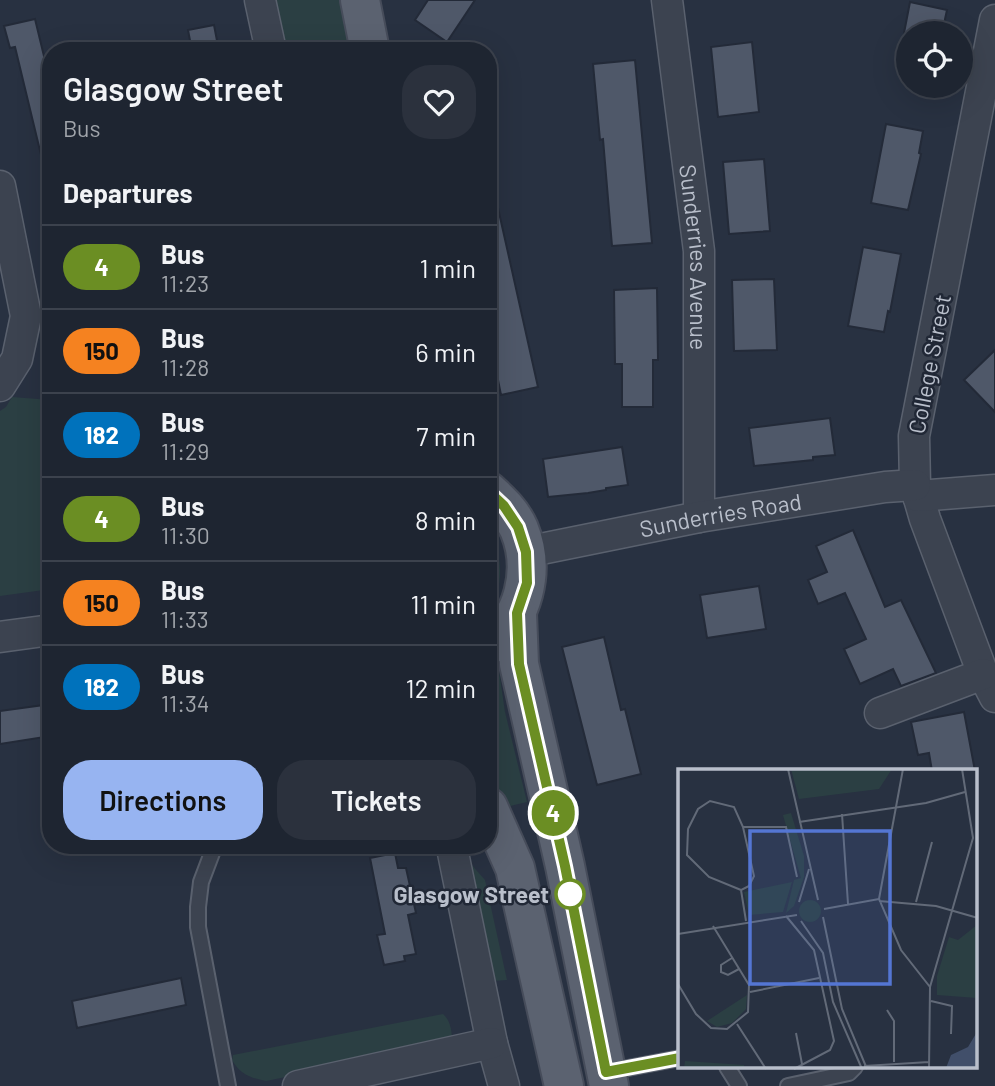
<!DOCTYPE html>
<style>
:root{--surface:#1e2531;--page:#2b313d;--text:#f1f3f6;--muted:#a1a5ab;--line:#3c424d;--accent:#97b4f1}
body{margin:0;font-family:Barlow,sans-serif;background:var(--page);color:var(--text);height:100vh;display:flex;flex-direction:column;font-size:26px;white-space:nowrap}
*{box-sizing:border-box;margin:0}
p{font-size:23px;color:var(--muted)}
.icon{flex:none;width:38px;height:38px;fill:none;stroke:currentColor;stroke-width:2;stroke-linecap:round;stroke-linejoin:round}
.map{position:relative;flex:1;overflow:hidden}
.side{position:absolute;left:42px;top:42px;width:455px;height:812px;display:flex;flex-direction:column;background:var(--surface);border-radius:28px;box-shadow:0 7px 28px #0002,0 0 0 2px var(--line)}
.side>*{flex:none}
.badge{padding:0 14px;border-radius:23px;font-size:24px;line-height:46px}
.buttons{position:absolute;left:896px;top:21px;display:grid;gap:14px}
.buttons a{display:grid;place-items:center;width:77px;height:77px;border-radius:50%;background:var(--surface);box-shadow:0 7px 28px #0002,0 0 0 2px var(--line);font-size:35px}
.map>.badge{position:absolute;translate:-50% -50%;box-shadow:0 0 0 4px #fff}
h2{padding:0 21px;font-size:26px;line-height:63px}
.round{display:grid;place-items:center;flex:none;width:74px;height:74px;border-radius:28px;background:var(--page)}
.headline{display:flex;align-items:center;justify-content:space-between;height:119px;padding:0 21px}
h1{font-size:33px;font-weight:600;line-height:52px}
.action{display:flex;gap:14px;margin-top:auto;padding:14px 21px}
.action a{flex:1;height:80px;border-radius:28px;background:var(--accent);color:#111;font-size:28px;font-weight:600;line-height:80px;text-align:center}
.action a+a{background:var(--page);color:var(--text)}
ul{padding:0;list-style:none}
li{display:flex;align-items:center;gap:21px;height:84px;padding:0 21px;border-top:2px solid var(--line)}
li div{flex:1}
li b{display:block;font-size:26px}
li em{font-style:normal}
li .badge{min-width:77px;font-weight:700;text-align:center}
.map>svg:first-child{display:block}
</style>
<div class="map">
<svg width="995" height="1086" viewBox="0 0 995 1086">
<rect width="100%" height="100%" fill="#283141"/>
<!-- green -->
<g fill="#2b3f43">
<path d="M262,0H341L353,51H274Z"/>
<path d="M12,397L51,400V589L0,596V411L6,407Z"/>
<path d="M488,529C503,553 505,588 488,611Z"/>
<path d="M488,667H492L499,671L505,712L527,802L502,808L488,784Z"/>
<path d="M462,854L485,880L507,980L493,981Z"/>
<path d="M443,1014C451,1021 452,1032 452,1043L266,1081C250,1078 240,1074 232,1060L233,1055Z"/>
</g>
<!-- building -->
<g fill="#4f5869" stroke="#232a38" stroke-width="2">
<path d="M428,0H475L447,42L415,20Z"/>
<path d="M910,2L947,10L942,33H904Z"/>
<path d="M35,19L51,85V158L42,159L15,47L10,48L4,26Z"/>
<path d="M214,25L219,51H192L188,30Z"/>
<path d="M752,42L759,112L718,117L711,47Z"/>
<path d="M635,60L652,243L612,246L603,139L600,140L593,64Z"/>
<path d="M886,124L923,131L919,153L921,154L908,210L871,203Z"/>
<path d="M764,159L770,231L729,234L723,162Z"/>
<path d="M498,208L538,387L501,395L497,375H494L488,348V209Z"/>
<path d="M863,247L901,254L890,312L888,311L884,332L848,326Z"/>
<path d="M774,279L777,350L734,351L732,280Z"/>
<path d="M657,288L658,360H653V407H622V364H615L614,290Z"/>
<path d="M995,350V412L964,380Z"/>
<path d="M830,418L835,455L813,457V460L754,466L749,428Z"/>
<path d="M622,447L628,485L606,488V490L588,493L548,497L543,459Z"/>
<path d="M853,530L885,607L901,600L936,673L901,686L893,669L860,684L844,649L866,639L845,593L818,604L808,580L827,572L816,546Z"/>
<path d="M759,586L766,629L707,638L700,595Z"/>
<path d="M604,637L621,710L625,709L641,774L597,785L562,647Z"/>
<path d="M44,705V711L51,710V736L0,744V711Z"/>
<path d="M964,712L975,771H932L929,753L918,755L911,722Z"/>
<path d="M395,853L398,868H406L416,913L408,915L416,954L404,956L405,961L384,965L377,935L385,934L370,858Z"/>
<path d="M181,978L186,1005L77,1028L72,1001Z"/>
</g>
<g fill="none" stroke-linecap="round" stroke-linejoin="round">
<!-- lane casing -->
<g stroke="#5a616e" stroke-width="18">
<g id="lane">
<path d="M215,845L201,882L198,907V927L228,1086"/>
<path d="M727,1067L739,1086"/>
<path d="M607,1072L680,1058"/>
<path d="M788,1086L849,1073L855,1067"/>
</g>
</g>
<!-- street casing -->
<g stroke="#5a616e" stroke-width="33">
<g id="street">
<path d="M260,0L271,51"/>
<path id="s1" d="M667,0L699,251V517"/>
<path d="M995,20L914,436L915,485L925,519L983,674L995,697"/>
<path d="M0,186L26,316L17,359L0,386"/>
<path d="M918,496L995,490"/>
<path id="s2" d="M526,552L699,517L885,487L915,485"/>
<path d="M0,637L51,630"/>
<path d="M880,713L983,674"/>
<path d="M450,845L452,848L492,1043L504,1086"/>
<path d="M298,1086L492,1043"/>
</g>
</g>
<!-- primary casing -->
<g stroke="#464c5a" stroke-width="42">
<g id="primary">
<path d="M360,0L370,51"/>
<path d="M488,491C500,502 512,513 519,529C536,570 524,619 488,646"/>
<path d="M517,613L519,664L565,866L609,1086"/>
<path d="M488,807L515,868L564,1086"/>
</g>
</g>
<!-- lane -->
<use href="#lane" stroke="#3c4350" stroke-width="14"/>
<!-- street -->
<use href="#street" stroke="#3c4350" stroke-width="30"/>
<!-- primary -->
<use href="#primary" stroke="#5b6270" stroke-width="38"/>
</g>
<g fill="none" stroke-linecap="round" stroke-linejoin="round">
<!-- line casing -->
<g stroke="#fff" stroke-width="16">
<path id="line" d="M488,491L504,506L518,527L526,552L527,583L517,613L519,664L565,866L606,1072L680,1058"/>
</g>
<!-- line -->
<use href="#line" stroke="#6b8e23" stroke-width="10"/>
</g>
<!-- markers -->
<circle fill="#fff" stroke="#6b8e23" stroke-width="3.5" cx="570" cy="894" r="14"/>
<g text-anchor="middle" dominant-baseline="central" stroke-width="5" stroke-linejoin="round" paint-order="stroke">
<!-- street labels -->
<g font-size="23" fill="#b9bfcb" stroke="#212836">
<text stroke="none"><textPath href="#s1" startOffset="259">Sunderries Avenue</textPath></text>
<text transform="translate(929 364) rotate(-79)">College Street</text>
<text stroke="none"><textPath href="#s2" startOffset="198">Sunderries Road</textPath></text>
</g>
<!-- stop labels -->
<g font-size="23" font-weight="bold" fill="#b9bfcb" stroke="#212836" text-anchor="end">
<text x="549" y="894">Glasgow Street</text>
</g>
</g>
<!-- overview -->
<g transform="translate(678 769)">
<rect width="299" height="299" fill="#283141"/>
<path d="M113,0H214L201,20L121,30ZM113,44L126,87V108L116,137L108,144L116,111L123,109L105,46ZM114,113L105,143L71,146L66,123ZM121 142a11 11 0 1 1 22 0a11 11 0 1 1-22 0ZM299,156V229L259,226V207L271,168L280,171ZM69,226L68,240L54,254L39,258L29,252ZM7,292L66,296V299H6Z" fill="#2b3f43"/>
<path d="M299,263V299H268L273,286L290,278Z" fill="#414f6a"/>
<path fill="none" stroke="#626a78" stroke-width="2" d="M110,0L140,131M225,0L201,130L223,181L252,218L251,300M164,45L170,135M121,53L248,34L287,23M65,58H108L119,108M63,121L31,108L9,86L10,60L20,40L32,32L56,38L65,58L76,107L71,117L63,121L68,152M201,132L258,137L300,149M121,133L131,100M238,133L254,73M146,140L201,130M108,147L136,181L156,272L152,281L116,300M145,148L164,240L189,300M123,152L145,184L155,233L184,300M0,165L119,146M54,189L43,196V203L50,206L61,200M0,215L18,245L33,259L49,260L70,243L71,216L35,157M252,218L295,69L284,0M72,223L141,209M253,232L274,237L273,265M209,241L216,252V293M59,255L88,300M118,264L124,295M186,297L251,293"/>
<path fill="#5476d3" fill-opacity="0.15" stroke="#5476d3" stroke-width="3.5" d="M72,62H212V215H72Z"/>
<rect width="299" height="299" fill="none" stroke="#b9bfcb" stroke-width="3.5"/>
</g>
</svg>
<div class="buttons">
<a><svg class="icon" aria-label="locate" viewBox="0 0 24 24"><circle cx="12" cy="12" r="6"/><path d="M12 2v4M12 18v4M2 12h4M18 12h4"/></svg></a>
</div>
<b class="badge" style="left:553px;top:813px;background:#6b8e23;color:#fff">4</b>
<section class="side">
<div class="headline"><div><h1>Glasgow Street</h1><p>Bus</p></div><a class="round"><svg class="icon" aria-label="heart" viewBox="0 0 24 24"><path d="M12 20l-8-8c-3-5 5-10 8-4 3-6 11-1 8 4z"/></svg></a></div>
<h2>Departures</h2>
<ul>
<li><span class="badge" style="background:#6b8e23;color:#fff">4</span><div><b>Bus</b><p>11:23</p></div><em>1 min</em></li>
<li><span class="badge" style="background:#f58220;color:#111">150</span><div><b>Bus</b><p>11:28</p></div><em>6 min</em></li>
<li><span class="badge" style="background:#0072bc;color:#fff">182</span><div><b>Bus</b><p>11:29</p></div><em>7 min</em></li>
<li><span class="badge" style="background:#6b8e23;color:#fff">4</span><div><b>Bus</b><p>11:30</p></div><em>8 min</em></li>
<li><span class="badge" style="background:#f58220;color:#111">150</span><div><b>Bus</b><p>11:33</p></div><em>11 min</em></li>
<li><span class="badge" style="background:#0072bc;color:#fff">182</span><div><b>Bus</b><p>11:34</p></div><em>12 min</em></li>
</ul>
<div class="action"><a>Directions</a><a>Tickets</a></div>
</section>
</div>
